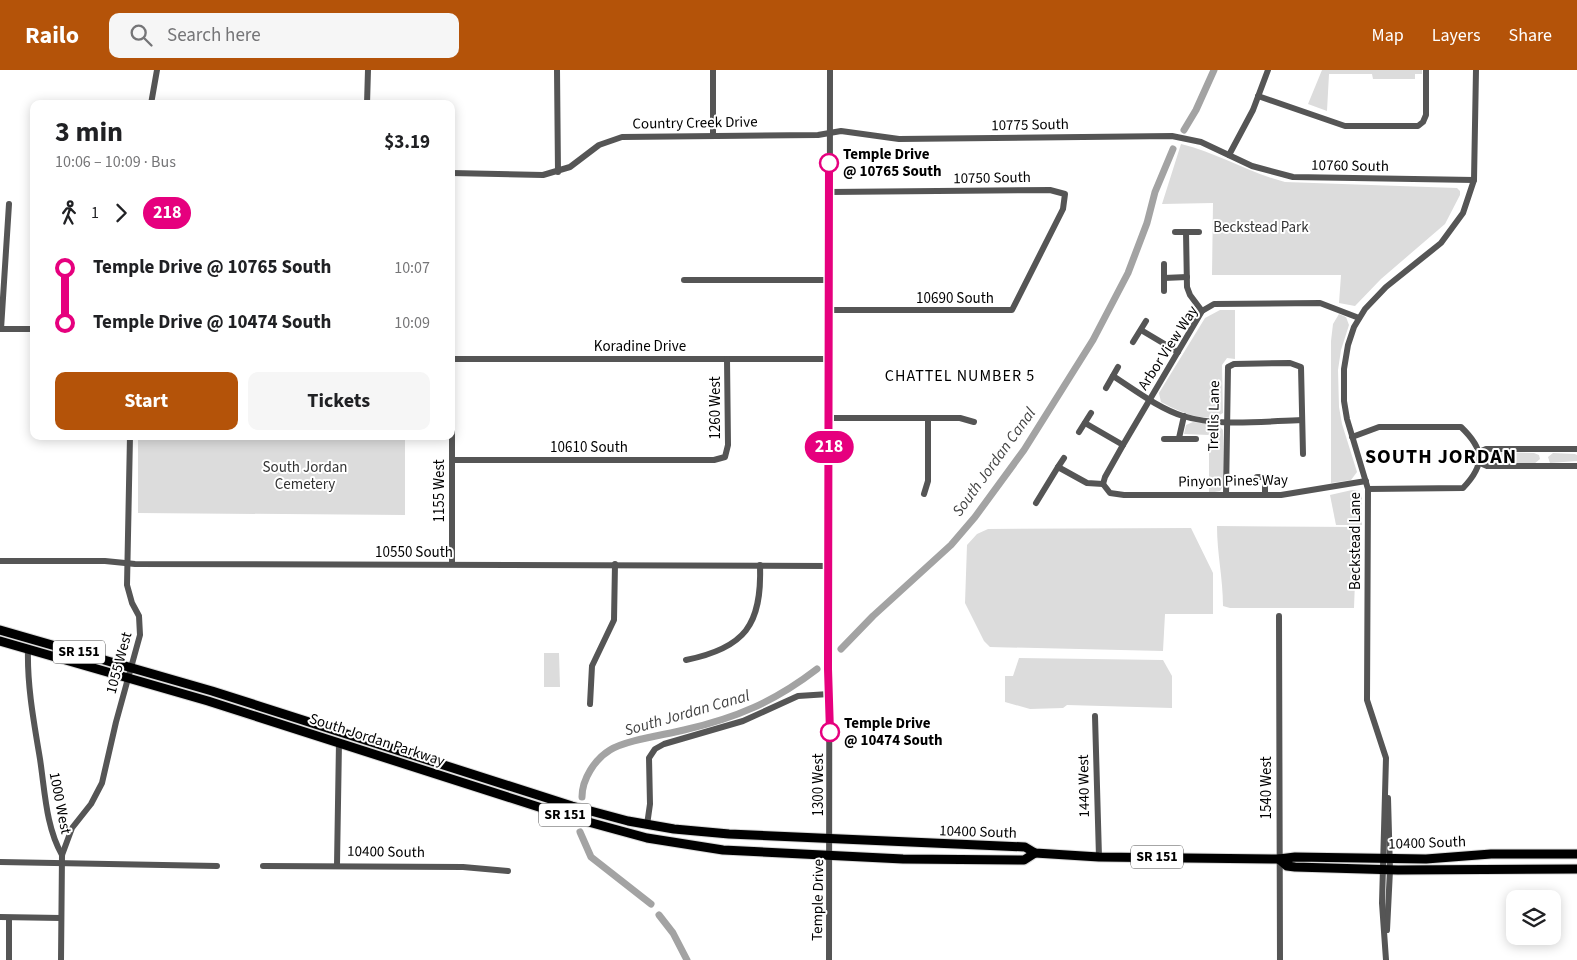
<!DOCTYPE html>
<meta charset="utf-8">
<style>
:root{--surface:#fff;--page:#f6f6f6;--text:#202124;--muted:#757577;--accent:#b45309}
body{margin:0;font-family:"Source Sans 3",sans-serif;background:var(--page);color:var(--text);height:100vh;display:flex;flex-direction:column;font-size:19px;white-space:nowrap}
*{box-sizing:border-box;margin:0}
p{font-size:16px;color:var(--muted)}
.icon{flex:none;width:28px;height:28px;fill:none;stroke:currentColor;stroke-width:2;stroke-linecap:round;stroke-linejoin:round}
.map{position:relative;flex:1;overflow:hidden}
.details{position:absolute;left:30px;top:30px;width:425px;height:340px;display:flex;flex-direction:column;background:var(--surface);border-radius:10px;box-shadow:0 2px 12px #0003}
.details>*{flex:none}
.badge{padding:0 10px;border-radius:16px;font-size:18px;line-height:32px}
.controls{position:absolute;left:1506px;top:820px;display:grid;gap:10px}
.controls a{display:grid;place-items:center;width:55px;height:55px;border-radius:10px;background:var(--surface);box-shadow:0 2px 12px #0003;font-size:25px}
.map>.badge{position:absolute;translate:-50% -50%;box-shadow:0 0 0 2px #fff}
.legs{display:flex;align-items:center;gap:8px;height:55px;padding:0 25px;font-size:16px}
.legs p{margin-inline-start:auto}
.headline{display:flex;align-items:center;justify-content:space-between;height:85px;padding:0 25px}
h1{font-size:28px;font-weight:700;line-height:38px}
.primary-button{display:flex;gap:10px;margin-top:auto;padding:10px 25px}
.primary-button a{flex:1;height:58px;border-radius:10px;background:var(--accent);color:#fff;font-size:20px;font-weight:700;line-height:58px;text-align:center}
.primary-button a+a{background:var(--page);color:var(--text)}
ul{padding:0 25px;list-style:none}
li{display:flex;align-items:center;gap:18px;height:55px;font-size:19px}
li i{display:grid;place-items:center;width:8px;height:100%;margin:0 6px;background:currentColor}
li i::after{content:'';width:12px;height:12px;margin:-6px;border:4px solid;border-radius:50%;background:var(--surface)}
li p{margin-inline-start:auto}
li:first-child i{background:linear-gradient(#0000 50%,currentColor 0)}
li:last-child i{background:linear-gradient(currentColor 50%,#0000 0)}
header{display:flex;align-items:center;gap:30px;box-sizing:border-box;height:70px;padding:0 25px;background:var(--accent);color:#fff}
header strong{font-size:24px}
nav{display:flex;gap:28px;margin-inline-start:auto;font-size:18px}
.search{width:350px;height:45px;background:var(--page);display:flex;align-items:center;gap:12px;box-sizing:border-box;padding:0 18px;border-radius:10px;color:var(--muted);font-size:19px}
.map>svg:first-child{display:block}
</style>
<header>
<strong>Railo</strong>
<div class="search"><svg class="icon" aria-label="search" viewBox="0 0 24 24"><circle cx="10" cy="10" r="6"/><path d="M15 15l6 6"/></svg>Search here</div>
<nav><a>Map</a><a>Layers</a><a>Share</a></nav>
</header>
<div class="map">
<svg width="1577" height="890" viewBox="0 0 1577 890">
<rect width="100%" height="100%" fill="#fff"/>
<!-- green -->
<g fill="#dcdcdc">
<path d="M1322,0H1422V4H1415V9H1373L1372,4H1329L1327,41L1308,34Z"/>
<path d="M1181,74C1218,83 1249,103 1285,112L1457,118L1460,121V125L1445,154L1381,209L1355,236L1339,233L1341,205H1212L1213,133L1162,134Z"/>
<path d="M1220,240H1235V289L1227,288L1222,295L1223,343C1206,355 1176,340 1161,332L1159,323L1205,248Z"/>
<path d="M1339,244L1346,247L1349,255L1341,280L1338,300L1339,337L1342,354L1357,402L1351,410L1331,413V271L1333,254Z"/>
<path d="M1193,352L1217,354L1223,360L1224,414L1220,421L1209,423V365L1184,364L1186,355Z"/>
<path d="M138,366H405V445L138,443Z"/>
<path d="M1489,382L1534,383L1539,385L1540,389L1534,394L1485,393L1484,385Z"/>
<path d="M1553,383L1575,384L1577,385V391L1550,393L1548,387Z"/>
<path d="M1352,420L1359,421L1362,425V455H1336L1330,425Z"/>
<path d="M1217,456L1357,457L1354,538H1230L1223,536C1223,508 1217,484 1217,456Z"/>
<path d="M1191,458L1213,503V544H1165L1163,581L990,577L984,571L965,533L967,475L977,464L988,459Z"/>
<path d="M544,583H559L560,617H544Z"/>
<path d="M1019,588L1163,590L1172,606V638L1067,635L1063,638L1030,639L1005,632V606H1013Z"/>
</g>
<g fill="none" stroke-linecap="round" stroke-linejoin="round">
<!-- canal -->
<g stroke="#a3a3a3" stroke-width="7">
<path d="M1184,60L1196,40L1214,0"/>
<path d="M841,579L873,546L951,475L975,447L1024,380L1093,270L1128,203L1147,153L1155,122L1173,79"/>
<path d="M582,727C582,709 595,689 610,680C626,670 664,665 684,660C736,648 774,632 817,599"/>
<path d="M580,762L591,787L651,834"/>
<path d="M659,845L673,863L687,890"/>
</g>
<!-- major casing -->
<g stroke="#dbdbdb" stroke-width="11">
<g id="major">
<path d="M0,560L212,621L572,736L628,751L674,759L729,764L1025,777L1035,783L1099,787L1279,789L1295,787L1426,789L1491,784H1577"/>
<path d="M0,571L208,631L570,747L647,768L723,780L903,789L1024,790L1035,783"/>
<path d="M1279,789L1287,796L1295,797L1398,800L1577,799"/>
</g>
</g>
<!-- minor -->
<g stroke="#555" stroke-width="6">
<path d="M557,0L558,102"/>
<path d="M713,0V65"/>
<path d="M1258,26L1345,56H1418L1423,52L1426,45V0"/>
<path d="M151,34L157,0"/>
<path d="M367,34L368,0"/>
<path d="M1229,85L1253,40L1268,0"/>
<path d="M451,103L543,105L570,97L599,75L622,67L818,65L841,61L899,69L1172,66L1201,72L1252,96L1293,107L1474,110"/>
<path d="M1175,162H1199"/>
<path d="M1186,162L1187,217L1190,225L1202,241"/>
<path d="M1164,194V221"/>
<path d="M1164,208L1187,207"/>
<path d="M684,210H829"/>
<path d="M829,240H1012L1063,139L1065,124L1050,120L829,122"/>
<path d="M0,259H34"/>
<path d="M1,259L9,134"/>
<path d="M1141,260L1178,282"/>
<path d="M1133,272L1146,251"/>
<path d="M451,289H829"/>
<path d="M452,289V494"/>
<path d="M1113,306C1135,320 1158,338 1183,346C1217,357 1266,351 1302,350"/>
<path d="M1106,318L1118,297"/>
<path d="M829,348H960L974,352"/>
<path d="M1085,353L1123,375"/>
<path d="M1079,362L1091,343"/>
<path d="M1352,367L1379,357H1461C1484,379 1486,394 1463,418L1368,419"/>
<path d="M1179,368L1184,346"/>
<path d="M1164,369H1196"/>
<path d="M1479,382L1486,379H1577"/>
<path d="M452,390H714L725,387L728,375L727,289"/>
<path d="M1480,393L1487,396H1577"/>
<path d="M1058,397L1064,388"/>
<path d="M1257,407H1272"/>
<path d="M1103,414L1105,407L1123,375L1202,241L1214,234L1320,233L1359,248"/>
<path d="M1103,414L1110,423L1124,425H1281L1366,411"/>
<path d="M924,424L928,411V348"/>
<path d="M1226,425L1228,297L1234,294L1290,293L1301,297L1303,384"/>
<path d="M1265,425V407"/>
<path d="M1036,433L1058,397L1087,413L1103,414"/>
<path d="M0,491H105L135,494L829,496"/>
<path d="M1279,546L1280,890"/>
<path d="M28,579C27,616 34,653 40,689C45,722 46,757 62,785"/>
<path d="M686,590C745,578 762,555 760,495"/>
<path d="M590,634L592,596L614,550L615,494"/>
<path d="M1095,646L1099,787"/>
<path d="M647,755L650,734L649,688L655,679L664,674L743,651L798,626L829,624"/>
<path d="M0,792L217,796"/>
<path d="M337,795L339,672"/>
<path d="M263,796L463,797L508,801"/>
<path d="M0,847L61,848"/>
<path d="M1387,860L1390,800L1388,728"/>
<path d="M9,890V848"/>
<path d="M61,890L62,785L72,758L91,734L102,713L116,652L140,565L139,546L132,533L127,515L130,366"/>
<path d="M829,890L830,0"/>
<path d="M1386,890L1382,833L1386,688L1367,630L1368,419L1347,349L1344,331V299L1348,275L1354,257L1365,239L1386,217L1441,173L1463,143L1474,110L1476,0"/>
</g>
<!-- major -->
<use href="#major" stroke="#000" stroke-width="9"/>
</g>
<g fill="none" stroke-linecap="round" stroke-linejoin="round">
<!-- line-1 casing -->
<g stroke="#fff" stroke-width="11">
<path id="line-1" d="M829,93L828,599L830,662"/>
</g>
<!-- line-1 -->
<use href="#line-1" stroke="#e6007e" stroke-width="8"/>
</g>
<!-- markers -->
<g fill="#fff" stroke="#e6007e" stroke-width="2.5">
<circle cx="829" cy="93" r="9"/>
<circle cx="830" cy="662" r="9"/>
</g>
<g text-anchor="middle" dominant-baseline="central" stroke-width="4" stroke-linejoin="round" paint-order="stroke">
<!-- shield labels -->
<g fill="#fff" stroke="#4c4c4c" stroke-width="1">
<rect x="53" y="570.5" width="52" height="23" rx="4"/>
<rect x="539" y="733.5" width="52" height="23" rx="4"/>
<rect x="1131" y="775.5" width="52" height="23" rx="4"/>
</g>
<g font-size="14" font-weight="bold" fill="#000">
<text x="79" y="582">SR 151</text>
<text x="565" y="745">SR 151</text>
<text x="1157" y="787">SR 151</text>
</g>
<!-- street labels -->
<g font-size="15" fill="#000" stroke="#fff">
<text transform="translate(695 53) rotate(-1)">Country Creek Drive</text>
<text transform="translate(1030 55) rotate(-1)">10775 South</text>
<text transform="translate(1350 96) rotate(1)">10760 South</text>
<text transform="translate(992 108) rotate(-1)">10750 South</text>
<text x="955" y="228">10690 South</text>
<text x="640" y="276">Koradine Drive</text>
<text transform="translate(1168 278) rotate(-57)">Arbor View Way</text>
<text transform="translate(715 338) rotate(-90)">1260 West</text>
<text transform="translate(1214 346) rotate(-89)">Trellis Lane</text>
<text x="589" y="377">10610 South</text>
<text transform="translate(1233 411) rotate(-1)">Pinyon Pines Way</text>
<text transform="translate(439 421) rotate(-90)">1155 West</text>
<text transform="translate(1355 471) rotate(-90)">Beckstead Lane</text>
<text x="414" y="482">10550 South</text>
<text transform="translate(119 593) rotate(-75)">1055 West</text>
<text transform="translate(377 670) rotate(18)">South Jordan Parkway</text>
<text transform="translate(818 715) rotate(-90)">1300 West</text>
<text transform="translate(1084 716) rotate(-91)">1440 West</text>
<text transform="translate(1266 718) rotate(-90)">1540 West</text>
<text transform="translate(60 733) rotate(79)">1000 West</text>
<text transform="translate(978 762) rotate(2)">10400 South</text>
<text transform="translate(1427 773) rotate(-2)">10400 South</text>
<text transform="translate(386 782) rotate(1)">10400 South</text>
<text transform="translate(818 830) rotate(-89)">Temple Drive</text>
</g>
<!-- stop labels -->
<g font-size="15" font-weight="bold" fill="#000" stroke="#fff" text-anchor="start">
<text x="843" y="84">Temple Drive<tspan x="843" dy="17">@ 10765 South</tspan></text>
<text x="844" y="653">Temple Drive<tspan x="844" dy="17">@ 10474 South</tspan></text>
</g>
<!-- park labels -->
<g font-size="15" fill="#333" stroke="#fff">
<text x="1261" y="157">Beckstead Park</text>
<text x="305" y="397">South Jordan<tspan x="305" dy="17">Cemetery</tspan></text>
</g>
<!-- neighbourhood labels -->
<g font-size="16" letter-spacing="1" fill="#000" stroke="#fff">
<text x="960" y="306">CHATTEL NUMBER 5</text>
</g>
<!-- water labels -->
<g font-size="16" font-style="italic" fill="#444" stroke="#fff">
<text transform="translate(994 392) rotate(-54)">South Jordan Canal</text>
<text transform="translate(687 643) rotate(-16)">South Jordan Canal</text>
</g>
<!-- district labels -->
<g font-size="20" font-weight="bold" letter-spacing="1" fill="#000" stroke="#fff">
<text x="1441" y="387">SOUTH JORDAN</text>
</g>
</g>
</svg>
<div class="controls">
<a><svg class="icon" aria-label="layers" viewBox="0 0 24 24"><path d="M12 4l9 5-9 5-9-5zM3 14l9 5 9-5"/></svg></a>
</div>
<b class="badge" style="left:829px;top:377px;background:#e6007e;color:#fff">218</b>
<section class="details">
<div class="headline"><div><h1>3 min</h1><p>10:06 – 10:09 · Bus</p></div><b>$3.19</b></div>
<div class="legs"><svg class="icon" aria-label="walk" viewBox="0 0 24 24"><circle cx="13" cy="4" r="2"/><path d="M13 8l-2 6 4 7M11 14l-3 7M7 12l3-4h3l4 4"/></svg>1<svg class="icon" aria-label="forward" viewBox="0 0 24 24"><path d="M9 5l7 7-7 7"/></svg><b class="badge" style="background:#e6007e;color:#fff">218</b></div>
<ul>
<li><i style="color:#e6007e"></i><b>Temple Drive @ 10765 South</b><p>10:07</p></li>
<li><i style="color:#e6007e"></i><b>Temple Drive @ 10474 South</b><p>10:09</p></li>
</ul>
<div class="primary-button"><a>Start</a><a>Tickets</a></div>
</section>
</div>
